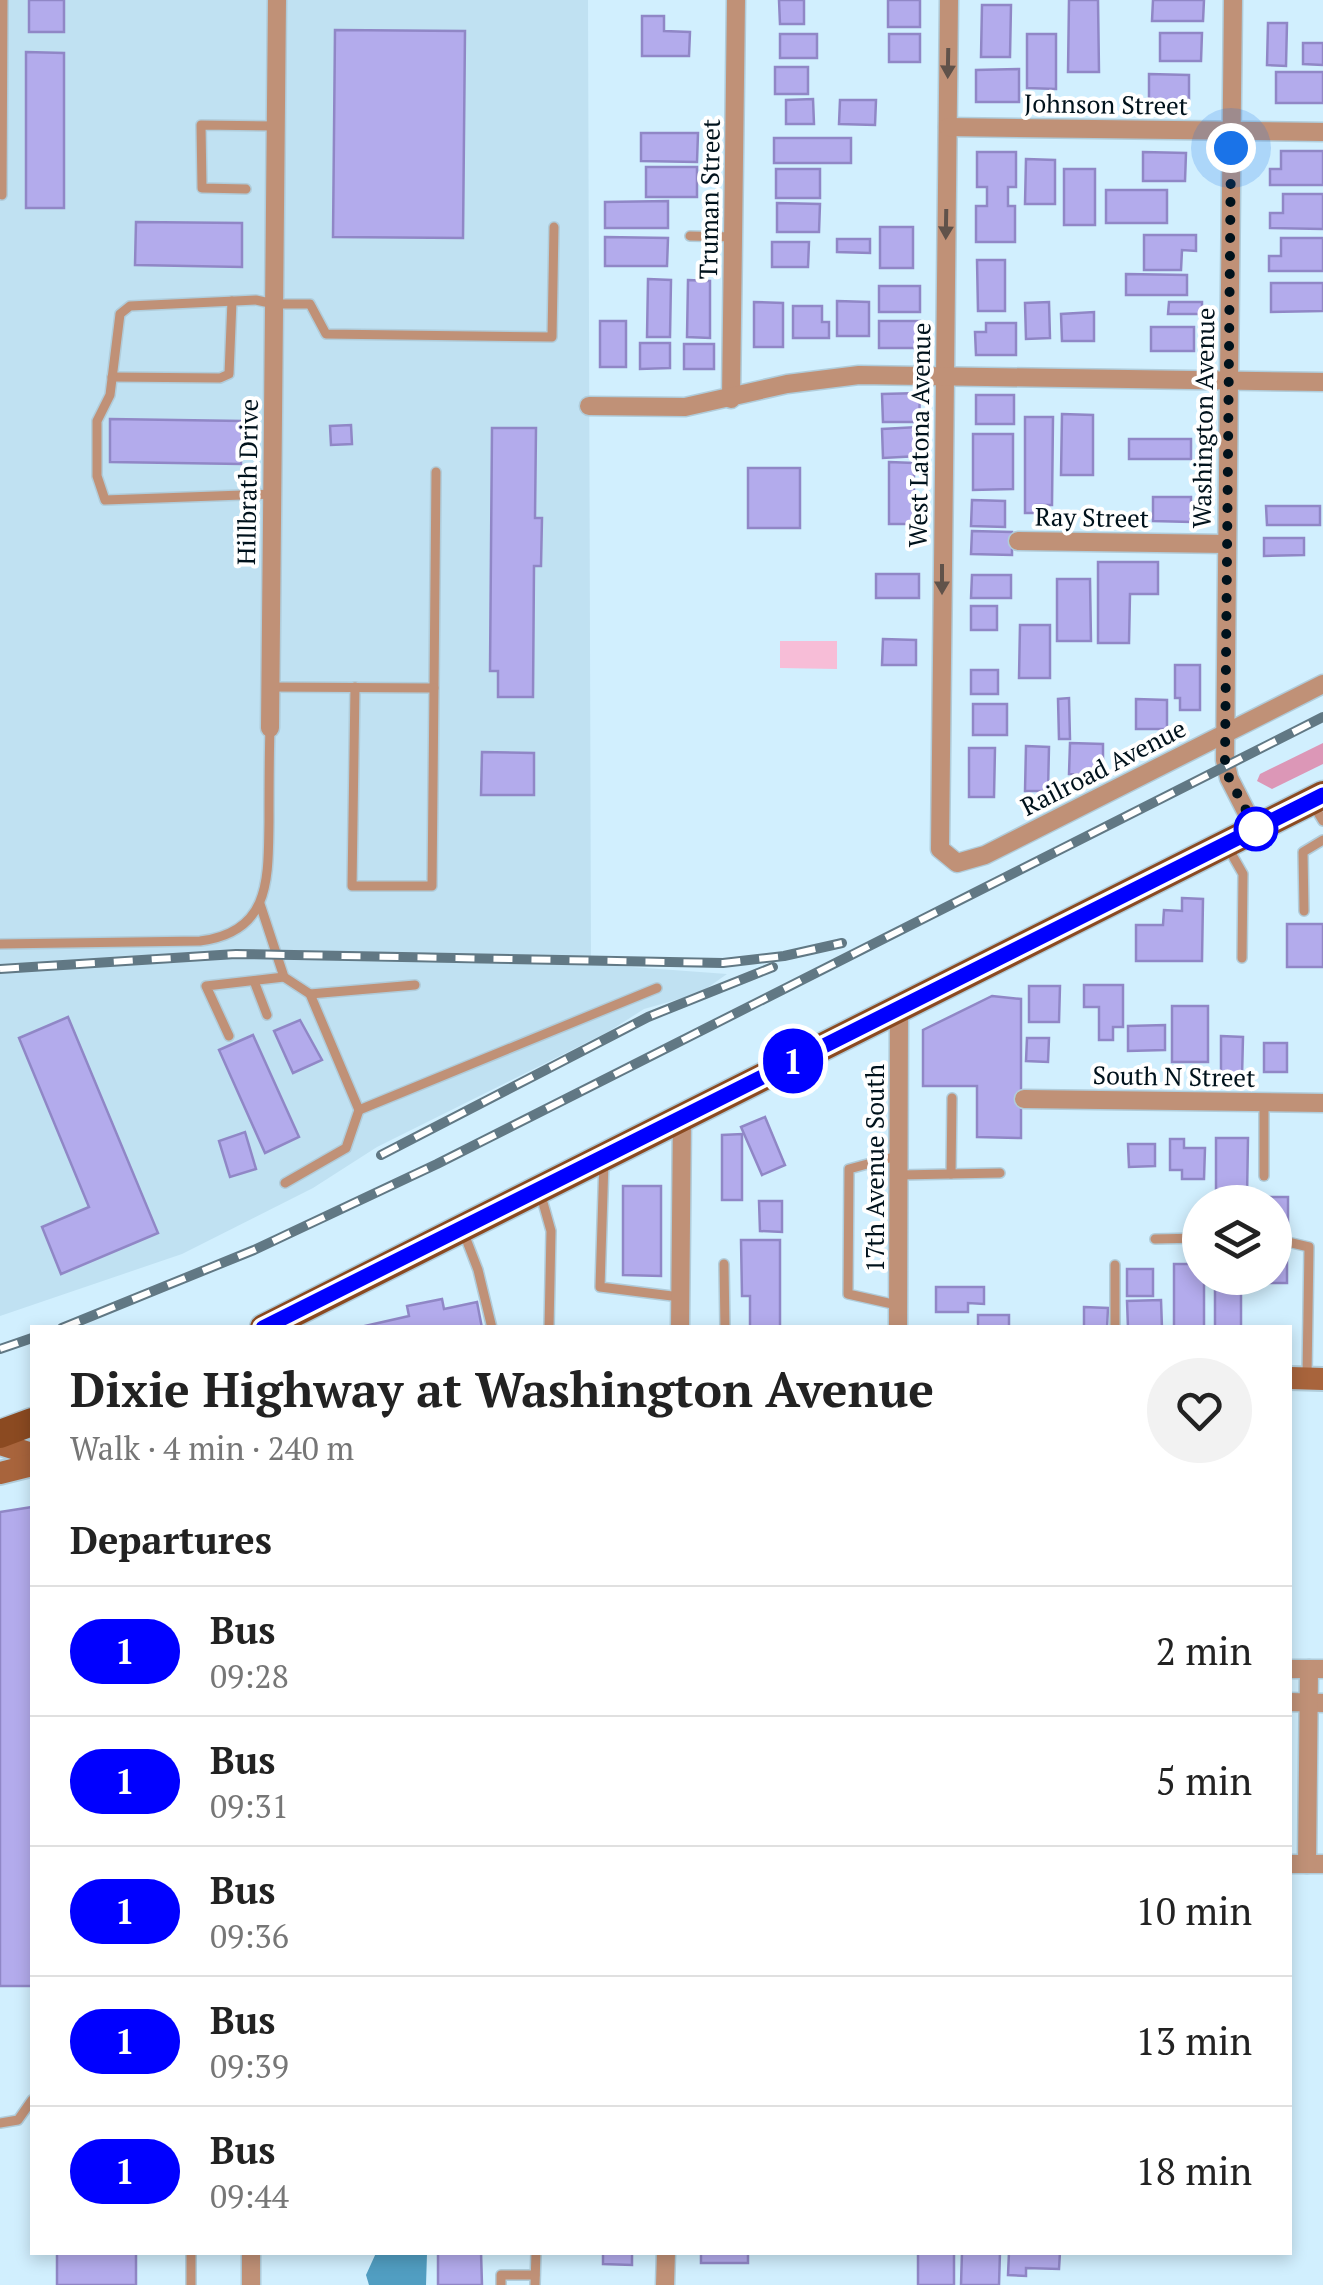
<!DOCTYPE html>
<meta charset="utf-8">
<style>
:root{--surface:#fff;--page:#f2f2f2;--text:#222;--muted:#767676;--line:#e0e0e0}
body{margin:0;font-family:"PT Serif",serif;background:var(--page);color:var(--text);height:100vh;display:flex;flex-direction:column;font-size:38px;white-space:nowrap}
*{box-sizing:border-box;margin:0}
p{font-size:32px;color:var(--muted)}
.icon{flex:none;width:55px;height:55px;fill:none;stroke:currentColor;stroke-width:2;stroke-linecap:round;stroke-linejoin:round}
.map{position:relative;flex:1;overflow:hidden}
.side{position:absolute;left:30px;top:1325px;width:1262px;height:930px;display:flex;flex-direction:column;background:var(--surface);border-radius:0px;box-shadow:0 5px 15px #0003}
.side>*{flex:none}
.badge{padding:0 20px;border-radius:32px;font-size:35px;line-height:65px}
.fabs{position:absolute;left:1182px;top:1185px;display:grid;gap:20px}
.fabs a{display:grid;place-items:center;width:110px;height:110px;border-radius:50%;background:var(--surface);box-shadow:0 5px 15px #0003;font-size:50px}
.you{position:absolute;width:50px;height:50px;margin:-25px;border:8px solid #fff;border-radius:50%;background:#1a73e8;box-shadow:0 0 0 15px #1a73e833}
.map>.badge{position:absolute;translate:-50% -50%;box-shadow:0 0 0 5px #fff}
h2{padding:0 40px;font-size:38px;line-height:90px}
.round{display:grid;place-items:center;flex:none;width:105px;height:105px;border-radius:52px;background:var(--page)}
.summary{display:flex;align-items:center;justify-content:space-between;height:170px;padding:0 40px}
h1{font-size:48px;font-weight:700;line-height:75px}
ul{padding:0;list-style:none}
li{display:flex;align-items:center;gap:30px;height:130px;padding:0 40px;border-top:2px solid var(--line)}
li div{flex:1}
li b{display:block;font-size:38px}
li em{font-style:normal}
li .badge{min-width:110px;font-weight:700;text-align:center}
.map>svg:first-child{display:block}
</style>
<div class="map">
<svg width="1323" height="2285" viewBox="0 0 1323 2285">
<rect width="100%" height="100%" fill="#d1effe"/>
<!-- built -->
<path fill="#c0e1f2" d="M0,0H588L591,964L727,974L700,993L644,1009L608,1032L377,1147L313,1188L182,1254L0,1316Z"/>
<!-- green -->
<path fill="#f7bdd7" d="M780,641H837V669L780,668Z"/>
<!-- forest -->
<path fill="#dc97b7" d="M1323,743V764L1272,789L1257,781L1260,774Z"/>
<!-- water -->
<path fill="#519ec2" d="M376,2253H427L426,2285H369L366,2275Z"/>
<!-- building -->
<g fill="#b3abec" stroke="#9087c6" stroke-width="2.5">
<rect x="29" y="0" width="35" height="32"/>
<path d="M779,0H804V24H780Z"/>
<rect x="888" y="0" width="32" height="27"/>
<path d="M1069,0H1098L1099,72H1068Z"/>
<path d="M1153,0H1204L1203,21H1152Z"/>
<path d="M982,5H1011L1010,57H981Z"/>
<path d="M642,16H664V31L690,32L689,56H642Z"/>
<path d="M1268,23H1287L1286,66L1267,65Z"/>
<path d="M335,30L465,31L463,238L333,237Z"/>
<path d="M1160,33H1202L1201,61H1160Z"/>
<rect x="780" y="34" width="37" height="24"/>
<rect x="889" y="34" width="31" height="28"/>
<path d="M1027,34H1056V89L1027,88Z"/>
<path d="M1303,43H1323V65L1303,64Z"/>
<path d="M26,52L64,53V208H26Z"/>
<rect x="775" y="67" width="33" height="27"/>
<path d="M1019,69V102H976V70Z"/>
<rect x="1276" y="72" width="47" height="31"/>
<path d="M1149,74L1189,75V104L1149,103Z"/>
<path d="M813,99L814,124H786V100Z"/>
<path d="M840,100H876L875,125L839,124Z"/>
<path d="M641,133H698L697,162L641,161Z"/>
<rect x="774" y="138" width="77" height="25"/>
<path d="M1281,151H1323V185H1270V169H1281Z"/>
<path d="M977,152H1016V187H1008V206H1015V242H976V206H987V187H977Z"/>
<path d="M1143,152L1186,153L1185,181H1143Z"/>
<path d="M1026,159L1055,160V204H1025Z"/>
<rect x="646" y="167" width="51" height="30"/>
<rect x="776" y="169" width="44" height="29"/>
<rect x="1064" y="169" width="31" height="56"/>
<rect x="1106" y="190" width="61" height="33"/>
<path d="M1283,194H1323V229L1270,228V213H1283Z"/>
<path d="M668,201V228H605V202Z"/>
<path d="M777,203L820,204L819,232H777Z"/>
<path d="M136,222L242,223V267L135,265Z"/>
<rect x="880" y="227" width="33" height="41"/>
<path d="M1144,235H1196V251L1182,250L1181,270H1144Z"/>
<path d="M605,237L668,238L667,266H605Z"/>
<path d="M1281,238H1323V271H1269V256H1281Z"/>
<path d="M837,239H870V253L837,252Z"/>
<path d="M772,242H809L808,267H772Z"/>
<path d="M977,260H1005V311H978Z"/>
<path d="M1126,274L1187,275V295H1126Z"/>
<path d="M648,279L671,280L670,337H647Z"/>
<path d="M688,280L710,281V338L687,337Z"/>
<path d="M1271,283H1323V311L1271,312Z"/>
<rect x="879" y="286" width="41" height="26"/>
<path d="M837,301L869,302V336H837Z"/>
<path d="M754,302L783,303V347H754Z"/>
<path d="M1049,302L1050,338L1026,339L1025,303Z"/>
<path d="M1169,302H1202V314H1168Z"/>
<path d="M793,306H822V322H829V338H793Z"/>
<path d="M1094,312V341H1062L1061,314Z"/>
<rect x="600" y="321" width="26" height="46"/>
<rect x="879" y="321" width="41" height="27"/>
<path d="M986,323H1016V355H976L975,332H986Z"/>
<rect x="1151" y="327" width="43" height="24"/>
<path d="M640,343H670V368L640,369Z"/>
<rect x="684" y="344" width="30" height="25"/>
<path d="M920,393L919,422H883L882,394Z"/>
<rect x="976" y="395" width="38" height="29"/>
<path d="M1062,414L1093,415V475H1061Z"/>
<path d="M1025,417H1053L1052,505H1036V513H1025Z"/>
<path d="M110,419L242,421L241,464L110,462Z"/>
<path d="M351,425L352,444L331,445L330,426Z"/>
<path d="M918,427L919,456L883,458L882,429Z"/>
<path d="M492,428H536L535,518H542L541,566H534L533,697H498V671H490Z"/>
<path d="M973,434H1013V489L973,490Z"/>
<rect x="1129" y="439" width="62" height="20"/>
<path d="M889,462L914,463V524H889Z"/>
<rect x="748" y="468" width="52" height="60"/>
<path d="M1153,497H1191V522L1153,521Z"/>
<path d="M972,500L1005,501V527L971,526Z"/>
<path d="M1266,506H1320V525H1267Z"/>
<path d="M972,531L1012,532V555L971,554Z"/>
<path d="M1264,538H1304V555L1264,556Z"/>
<path d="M1098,562H1158V594H1130L1129,643H1098Z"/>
<rect x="876" y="574" width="43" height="24"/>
<path d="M972,575H1011V598H971Z"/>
<path d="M1057,579H1090L1091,641H1057Z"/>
<rect x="971" y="606" width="26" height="24"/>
<path d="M1020,625H1050V678H1019Z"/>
<path d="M883,639L916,640V665H882Z"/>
<path d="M1175,665H1200V710H1180V698H1175Z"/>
<rect x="971" y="670" width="27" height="24"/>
<path d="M1069,698L1070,739H1059L1058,699Z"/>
<path d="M1136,699L1167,700V729H1136Z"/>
<rect x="973" y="704" width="34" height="31"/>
<path d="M1070,743L1103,744V775L1069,774Z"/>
<path d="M1026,746L1049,747L1048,791H1025Z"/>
<path d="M969,748H995L994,797H969Z"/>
<path d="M482,752L534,753V795H481Z"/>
<path d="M1182,898L1203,899L1202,961H1136V925H1163L1164,910L1182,911Z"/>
<rect x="1287" y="924" width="36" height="43"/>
<path d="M1084,985H1123V1027H1113V1040H1099V1007H1084Z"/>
<path d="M1029,986H1060L1059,1022H1029Z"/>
<path d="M992,996L1021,999V1138L977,1137V1086H923V1030Z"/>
<rect x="1172" y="1006" width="36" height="56"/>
<path d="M68,1017L158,1233L61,1274L42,1227L89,1207L19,1038Z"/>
<path d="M300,1020L322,1060L293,1073L274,1031Z"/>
<path d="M1165,1025V1050L1128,1051V1026Z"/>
<path d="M253,1035L299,1137L265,1153L219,1050Z"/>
<path d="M1221,1036L1243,1037L1242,1077H1221Z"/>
<path d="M1027,1038H1049L1048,1062L1026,1061Z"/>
<rect x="1264" y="1043" width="23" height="29"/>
<path d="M765,1117L785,1165L762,1175L741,1127Z"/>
<path d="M245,1132L256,1169L230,1177L219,1141Z"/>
<path d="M742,1134V1200H722V1135Z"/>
<path d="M1216,1138H1248L1247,1197H1288V1228H1275V1202H1216Z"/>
<path d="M1170,1139H1184V1148H1205L1204,1179H1182V1170H1170Z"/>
<path d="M1128,1144H1155V1166L1129,1167Z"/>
<path d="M623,1186H661V1276L623,1275Z"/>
<path d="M759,1201H782V1232L760,1231Z"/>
<path d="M741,1240H780V1328H750V1296H742Z"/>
<path d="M1275,1246H1287V1283H1269V1278H1275Z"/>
<path d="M1174,1264H1200V1278H1204V1328H1174Z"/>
<rect x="1127" y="1269" width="26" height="27"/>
<rect x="1215" y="1278" width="26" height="50"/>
<path d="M936,1287H984V1304L968,1303V1312H936Z"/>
<path d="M442,1299L444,1309L477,1302L482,1328H356L409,1316L407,1306Z"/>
<path d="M1161,1300L1162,1328H1128L1127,1301Z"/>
<path d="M1084,1307L1108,1308L1107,1328H1084Z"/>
<rect x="978" y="1315" width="31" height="13"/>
<path d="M32,1507V1986H0V1512Z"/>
<rect x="57" y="2252" width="79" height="33"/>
<path d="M438,2252H481L482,2285H438Z"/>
<path d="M603,2252H632V2265L603,2264Z"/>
<rect x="701" y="2252" width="47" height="11"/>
<rect x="918" y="2252" width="36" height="33"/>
<path d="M962,2252H1000L999,2285H961Z"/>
<path d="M1009,2252H1060L1059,2269L1026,2268V2276L1008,2275Z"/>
</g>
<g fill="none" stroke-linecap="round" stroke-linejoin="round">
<!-- lane casing -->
<g stroke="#b0ccda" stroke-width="12">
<g id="lane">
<path d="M246,189L202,188L201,125L276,126"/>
<path d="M2,195L3,0"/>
<path d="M690,236L734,237"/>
<path d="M112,377L220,378L229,374L232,301"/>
<path d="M272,494L105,500L97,476V421L110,395L120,314L130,306L256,300L274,304H310L326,334L552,337L554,227"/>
<path d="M270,687L434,688L436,472"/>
<path d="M355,687L352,886H432L434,688"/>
<path d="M1312,803L1323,821"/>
<path d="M1227,846L1243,874L1242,958"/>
<path d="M260,904L284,977L310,994L359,1110L346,1148L285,1183"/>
<path d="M1304,911L1303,852L1323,840"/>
<path d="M0,944L200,941C271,932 268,879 269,822C269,791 269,759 270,728"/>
<path d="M254,981L267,1015"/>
<path d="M310,994L415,985"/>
<path d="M229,1036L206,986L284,977"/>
<path d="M1264,1102V1176"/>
<path d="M359,1110L657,988"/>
<path d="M604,1161L600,1287L680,1297"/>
<path d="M951,1174L952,1098"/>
<path d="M900,1175L1000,1173"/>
<path d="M540,1192L551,1231L549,1328"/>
<path d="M463,1231L478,1270L492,1328"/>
<path d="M1155,1239L1200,1238"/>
<path d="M1275,1239L1309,1247L1307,1376"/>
<path d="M724,1264L725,1328"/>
<path d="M897,1305L848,1294L849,1169L897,1156"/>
<path d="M1115,1328V1265"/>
<path d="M0,2123L18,2120L32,2100"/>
<path d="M191,2252V2285"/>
<path d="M501,2285V2275H535"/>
<path d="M535,2285L536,2252"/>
</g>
</g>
<!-- street casing -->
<g stroke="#b0ccda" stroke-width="21">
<g id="street">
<path d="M949,0L940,849L957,863L985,855L1323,684"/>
<path d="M1233,0L1225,760L1229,778L1255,829"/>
<path d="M948,127L1323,132"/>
<path d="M731,399L736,0"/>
<path d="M589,406L685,407L787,384L859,375L1323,382"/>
<path d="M1018,541L1226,544"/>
<path d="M270,728L277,0"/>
<path d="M1024,1099L1323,1103"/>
<path d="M680,1328L682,1117"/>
<path d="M898,1328L899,1008"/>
<path d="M1290,1669H1323"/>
<path d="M1290,1702L1323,1703"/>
<path d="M1290,1864H1323"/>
<path d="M1307,1864L1309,1669"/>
<path d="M251,2285V2252"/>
<path d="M665,2285L666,2252"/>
</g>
</g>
<!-- secondary casing -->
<g stroke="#b0ccda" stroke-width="26">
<g id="secondary">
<path d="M1290,1378L1323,1379"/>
<path d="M0,1444L32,1454"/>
<path d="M0,1473L32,1465"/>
</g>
</g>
<!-- primary casing -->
<g stroke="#b0ccda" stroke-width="31">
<g id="primary">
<path d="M264,1328L1323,795"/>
<path d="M0,1434L32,1422"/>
</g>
</g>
<!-- lane -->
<use href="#lane" stroke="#c09177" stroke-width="9"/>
<!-- street -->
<use href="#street" stroke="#c09177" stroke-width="18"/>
<!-- secondary -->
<use href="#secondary" stroke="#a8643c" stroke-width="22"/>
<!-- primary -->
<use href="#primary" stroke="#8b4a21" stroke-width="28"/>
<!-- rail casing -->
<g stroke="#617884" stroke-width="10">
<g id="rail">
<path d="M0,969L236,954L723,963L784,956L842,943"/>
<path d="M381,1155L648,1017L773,967"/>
<path d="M62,1328L254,1250L437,1164L1323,717"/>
<path d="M0,1349L32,1338"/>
</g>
</g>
<!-- rail -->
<use href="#rail" stroke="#fff" stroke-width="6" stroke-dasharray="19" stroke-linecap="butt"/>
</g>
<!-- one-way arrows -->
<defs><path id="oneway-solid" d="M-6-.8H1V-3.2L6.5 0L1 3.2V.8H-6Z" transform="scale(2.5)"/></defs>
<g fill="#60524a">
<use href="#oneway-solid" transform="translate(948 63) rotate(91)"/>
<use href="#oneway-solid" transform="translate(946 224) rotate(91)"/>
<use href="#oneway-solid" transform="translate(942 579) rotate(90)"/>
</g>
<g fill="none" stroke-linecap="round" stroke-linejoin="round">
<!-- line casing -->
<g stroke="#fff" stroke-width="22">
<path id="line" d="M263,1328L1323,795"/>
</g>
<!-- line -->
<use href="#line" stroke="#00f" stroke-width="15"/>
<!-- walk -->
<path stroke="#00121c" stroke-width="10" stroke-dasharray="0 18" d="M1231,148L1225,760L1229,778L1256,829"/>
</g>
<!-- markers -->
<circle fill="#fff" stroke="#00f" stroke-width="5" cx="1256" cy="829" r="20"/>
<g text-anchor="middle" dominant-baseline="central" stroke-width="8" stroke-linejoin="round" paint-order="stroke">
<!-- street labels -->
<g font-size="25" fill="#00121c" stroke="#fff">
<text transform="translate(1106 104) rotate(1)">Johnson Street</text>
<text transform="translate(709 199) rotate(-89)">Truman Street</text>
<text transform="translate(1203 418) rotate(-89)">Washington Avenue</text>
<text transform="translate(919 435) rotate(-89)">West Latona Avenue</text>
<text transform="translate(247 482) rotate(-89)">Hillbrath Drive</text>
<text transform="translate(1092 517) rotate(1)">Ray Street</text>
<text transform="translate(1103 767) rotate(-27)">Railroad Avenue</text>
<text transform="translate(1174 1076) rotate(1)">South N Street</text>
<text transform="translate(874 1168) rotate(-90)">17th Avenue South</text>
</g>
</g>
</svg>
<div class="fabs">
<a><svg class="icon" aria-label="layers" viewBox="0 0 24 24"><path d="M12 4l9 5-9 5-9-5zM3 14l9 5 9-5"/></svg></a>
</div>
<div class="you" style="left:1231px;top:148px"></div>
<b class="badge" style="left:793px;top:1061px;background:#00f;color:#fff">1</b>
<section class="side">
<div class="summary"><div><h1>Dixie Highway at Washington Avenue</h1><p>Walk · 4 min · 240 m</p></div><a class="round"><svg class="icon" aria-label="heart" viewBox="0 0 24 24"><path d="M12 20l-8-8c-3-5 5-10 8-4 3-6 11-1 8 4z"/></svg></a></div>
<h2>Departures</h2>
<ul>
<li><span class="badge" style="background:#00f;color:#fff">1</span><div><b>Bus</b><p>09:28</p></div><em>2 min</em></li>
<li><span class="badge" style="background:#00f;color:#fff">1</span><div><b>Bus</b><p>09:31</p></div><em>5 min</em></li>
<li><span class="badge" style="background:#00f;color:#fff">1</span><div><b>Bus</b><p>09:36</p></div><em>10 min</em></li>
<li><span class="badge" style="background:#00f;color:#fff">1</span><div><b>Bus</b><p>09:39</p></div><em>13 min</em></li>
<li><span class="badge" style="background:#00f;color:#fff">1</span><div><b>Bus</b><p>09:44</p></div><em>18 min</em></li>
</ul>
</section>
</div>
